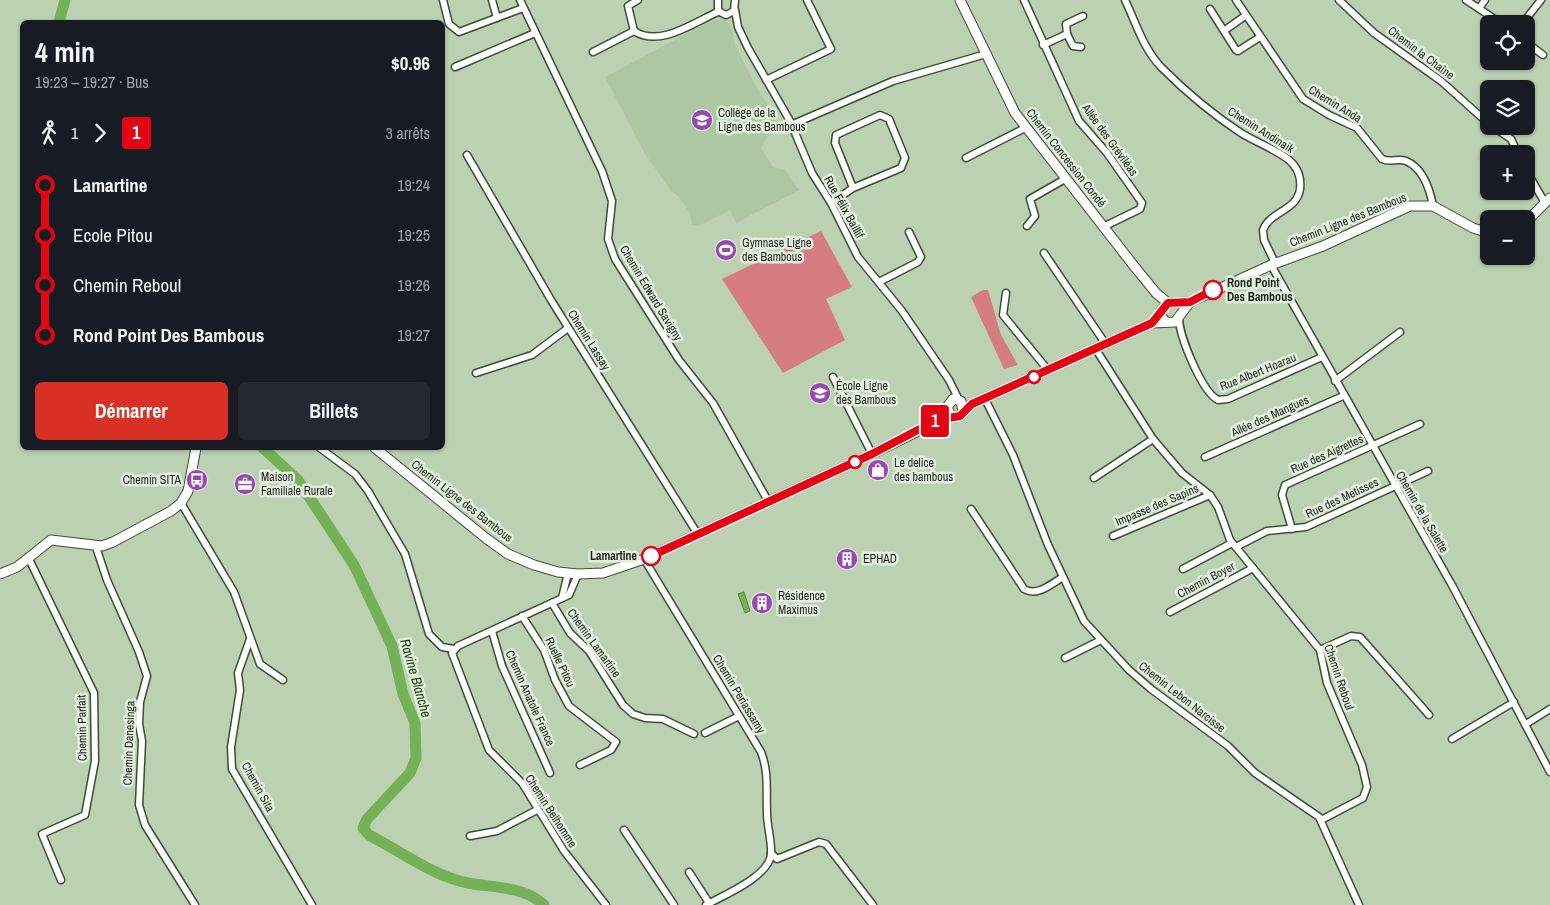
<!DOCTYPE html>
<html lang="fr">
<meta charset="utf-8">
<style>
:root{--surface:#171b24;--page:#242831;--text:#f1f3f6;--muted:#9ea1a6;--accent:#d93025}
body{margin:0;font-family:"Archivo Narrow",sans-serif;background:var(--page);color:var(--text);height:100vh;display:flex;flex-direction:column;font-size:19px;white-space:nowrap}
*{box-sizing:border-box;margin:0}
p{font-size:16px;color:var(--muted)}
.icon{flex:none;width:28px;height:28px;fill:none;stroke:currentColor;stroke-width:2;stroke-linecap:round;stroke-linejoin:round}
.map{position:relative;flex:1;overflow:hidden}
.side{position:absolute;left:20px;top:20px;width:425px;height:430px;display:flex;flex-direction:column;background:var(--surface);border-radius:8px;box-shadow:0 1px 4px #0004}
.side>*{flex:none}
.badge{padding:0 10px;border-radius:4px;font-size:18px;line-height:32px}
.buttons{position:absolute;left:1480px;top:15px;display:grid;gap:10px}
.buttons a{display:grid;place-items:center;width:55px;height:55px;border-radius:8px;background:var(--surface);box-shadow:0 1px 4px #0004;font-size:25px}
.map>.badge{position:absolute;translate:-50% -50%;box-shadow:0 0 0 2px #fff}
.legs{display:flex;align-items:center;gap:8px;height:55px;padding:0 15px;font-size:16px}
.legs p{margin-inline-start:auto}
.head{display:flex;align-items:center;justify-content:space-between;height:85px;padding:0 15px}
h1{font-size:28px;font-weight:800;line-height:38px}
.primary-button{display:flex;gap:10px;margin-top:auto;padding:10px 15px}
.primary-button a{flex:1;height:58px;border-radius:8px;background:var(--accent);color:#fff;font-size:20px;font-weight:800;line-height:58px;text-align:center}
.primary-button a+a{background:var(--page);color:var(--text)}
ul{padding:0 15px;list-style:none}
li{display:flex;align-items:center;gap:18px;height:50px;font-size:19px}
li i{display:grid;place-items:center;width:8px;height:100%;margin:0 6px;background:currentColor}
li i::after{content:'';width:12px;height:12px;margin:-6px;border:4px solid;border-radius:50%;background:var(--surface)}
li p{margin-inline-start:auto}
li:first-child i{background:linear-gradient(#0000 50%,currentColor 0)}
li:last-child i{background:linear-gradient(currentColor 50%,#0000 0)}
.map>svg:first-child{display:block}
</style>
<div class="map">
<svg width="1550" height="905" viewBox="0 0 1550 905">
<rect width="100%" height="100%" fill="#bbd1b1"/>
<!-- built -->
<path fill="#acc7a1" d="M722,18L731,26L735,46L758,90L780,124L766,139L761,148L773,167L785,170L799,190L736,223L730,210L698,226L692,225L690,213L679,197L671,191L645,154L605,77L703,25Z"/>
<!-- green -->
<g fill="#d67d82">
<path d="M821,231L852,287L826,299L845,340L783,373L722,279Z"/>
<path d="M983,290H988L1001,335L1018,365L1004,369L971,297Z"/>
</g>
<!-- water -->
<path fill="#74b157" stroke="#5a8744" d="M744,592L750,611L745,613L738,594Z"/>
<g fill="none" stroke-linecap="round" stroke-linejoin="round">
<!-- river -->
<g stroke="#74b157" stroke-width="11">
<path d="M59,22L65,0"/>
<path d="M263,448L298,480L354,565L392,646L403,694L415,723L416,758L410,773L367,819L363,828L369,835C400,851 433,876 468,883C494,888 524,886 544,905"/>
</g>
<!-- street casing -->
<g stroke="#3c4f34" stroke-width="9">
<g id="street">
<path d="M443,0L449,24L459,32L523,8"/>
<path d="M492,0L497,18"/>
<path d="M520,0L602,171L612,201L608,239L615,259L679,360L713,403L768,501"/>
<path d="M718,0V11L726,15L734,11L735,0"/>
<path d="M1024,0L1079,121L1107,153L1142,203L1140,209L1103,227"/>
<path d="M1125,0C1136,23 1143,48 1161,67C1185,91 1212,114 1241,133C1255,142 1283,152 1293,164C1299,171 1301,180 1300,189C1297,211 1270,211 1263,230L1264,240L1275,263"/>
<path d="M1236,0L1303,99L1329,115L1357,128L1382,159C1390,163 1398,158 1406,161C1423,168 1430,190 1433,206"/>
<path d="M1339,0L1374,33L1441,81L1489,124"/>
<path d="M1466,0L1502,24"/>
<path d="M1480,7L1485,0"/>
<path d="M1210,9L1236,50L1238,51L1260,37"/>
<path d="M735,10L738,27L748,48L790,121L812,173L831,203L858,257L902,311L949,380L959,400"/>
<path d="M1522,24L1541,0"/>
<path d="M1225,30L1245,16"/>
<path d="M634,31C660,48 694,22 718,12"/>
<path d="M634,31L628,6L638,0"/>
<path d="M1067,34L1066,24L1083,16"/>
<path d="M1526,42L1543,55"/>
<path d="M1043,45L1067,34L1073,46L1081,47"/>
<path d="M593,52L634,31"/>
<path d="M455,67L535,33"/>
<path d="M766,80L831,49L807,0"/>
<path d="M791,125L893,81L986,54"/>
<path d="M1492,126L1511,139L1518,154"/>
<path d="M467,155L551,300L697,533"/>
<path d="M966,158L1025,128"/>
<path d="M1526,170L1545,203"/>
<path d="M831,203L853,188L901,168L905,158L889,119L880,115L836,135L835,143L853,188"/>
<path d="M1027,226L1035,216L1030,199L1065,179"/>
<path d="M1044,253L1105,343"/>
<path d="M1271,265L1453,587L1550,772"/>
<path d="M879,282L918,262L921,257L909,232"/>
<path d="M1006,293L1003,315L1048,370"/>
<path d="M1179,318C1179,336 1202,392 1218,400L1228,399L1322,357"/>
<path d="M1095,348L1153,439L1182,473L1210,495L1218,507L1230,540L1320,650L1327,683L1362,765L1367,787L1363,798L1321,820"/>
<path d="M476,373L532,355L568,328"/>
<path d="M833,377L872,454"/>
<path d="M1335,381L1400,332"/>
<path d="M985,399L1013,455L1048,545L1084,621L1129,670L1151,689L1228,746L1255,773L1319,817L1359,905"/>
<path d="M320,448L355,474L368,491L405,554L429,634L442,647L454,649"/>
<path d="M1205,457L1343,396"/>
<path d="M1094,478L1153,439"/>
<path d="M181,503L234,592L260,664L283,680"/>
<path d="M971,509L1024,589C1037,597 1051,584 1063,577"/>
<path d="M1292,529L1282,495L1285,485L1420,424"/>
<path d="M1113,536L1210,495"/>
<path d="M96,547L107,580L139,652L147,676L140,702L139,724L142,741L139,805L145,825L195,905"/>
<path d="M1236,547L1267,531L1306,527L1428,471"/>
<path d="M28,557L94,693L95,761L85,815L42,834L61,880"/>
<path d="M644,559L761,752C769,772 766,792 767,813C767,827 772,841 771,855C768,877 724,895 706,905"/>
<path d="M1183,569L1232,543"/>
<path d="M578,574L569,595L458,646L452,653L489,750L522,783L564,851L606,905"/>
<path d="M562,598L568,573"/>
<path d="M552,603L570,633L589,651L623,705L633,714L645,718L663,719L694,734"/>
<path d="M1170,612L1253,568"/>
<path d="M522,616L544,650L555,680L569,706L616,742L611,750L580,765"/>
<path d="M492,631L502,666L550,773"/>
<path d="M250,639L238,673L240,690L231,747L232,769L312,905"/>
<path d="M1320,650L1351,636L1360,637L1429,715"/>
<path d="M1065,658L1101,640"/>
<path d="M1526,724L1550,709"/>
<path d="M705,733L739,716"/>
<path d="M1452,739L1514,702"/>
<path d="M624,830L674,905"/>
<path d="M470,836L497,831L537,810"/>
<path d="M771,853L777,859L819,842L826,844L873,905"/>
<path d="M689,872L709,903"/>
</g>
</g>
<!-- secondary casing -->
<g stroke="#3c4f34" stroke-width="11">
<g id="secondary">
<path d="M960,0L1015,113L1134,266L1156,293L1168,303"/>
<path d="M1526,222L1550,198"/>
<path d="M1166,322L1162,318L1161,311L1168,303L1190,302L1271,265L1323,246L1410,206H1433L1473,228L1489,233"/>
<path d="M950,414L947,407L953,399L961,401L963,412"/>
<path d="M937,420L960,416L972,404L1152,323L1175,322L1190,302"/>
<path d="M375,448L487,539L508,554L534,565L558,572L578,574L603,573L644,559L872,454L920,430L937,420L947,410"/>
<path d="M0,574L17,567L51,540L102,546L113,542L171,511L181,503L188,491L196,448"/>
</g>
</g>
<!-- street -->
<use href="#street" stroke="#fff" stroke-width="6"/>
<!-- secondary -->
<use href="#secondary" stroke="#fff" stroke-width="9"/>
</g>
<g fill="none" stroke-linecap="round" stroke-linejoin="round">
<!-- line-1 casing -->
<g stroke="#fff" stroke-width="11">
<path id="line-1" d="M651,556L872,454L937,420L960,416L972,404L1152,323L1168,303L1190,302L1213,290"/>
</g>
<!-- line-1 -->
<use href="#line-1" stroke="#e30513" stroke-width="8"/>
</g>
<!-- icons -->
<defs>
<g id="school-disc" transform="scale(1.125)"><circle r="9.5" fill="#9a47b6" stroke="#e2eede"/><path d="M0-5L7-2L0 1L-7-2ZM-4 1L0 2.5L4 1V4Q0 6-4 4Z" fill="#fff"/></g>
<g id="stadium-disc" transform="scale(1.125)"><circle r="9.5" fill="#9a47b6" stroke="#e2eede"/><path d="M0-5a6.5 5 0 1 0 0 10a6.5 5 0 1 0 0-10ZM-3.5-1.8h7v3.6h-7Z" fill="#fff"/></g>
<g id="shop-disc" transform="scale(1.125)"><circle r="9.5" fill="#9a47b6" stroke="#e2eede"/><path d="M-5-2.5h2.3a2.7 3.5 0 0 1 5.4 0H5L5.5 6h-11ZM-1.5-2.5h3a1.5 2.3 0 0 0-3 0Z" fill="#fff"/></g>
<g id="bus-disc" transform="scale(1.125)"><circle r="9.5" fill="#9a47b6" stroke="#e2eede"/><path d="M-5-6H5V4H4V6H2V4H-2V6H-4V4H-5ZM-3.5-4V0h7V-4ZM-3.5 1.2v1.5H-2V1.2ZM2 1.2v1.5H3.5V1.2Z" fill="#fff"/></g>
<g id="office-disc" transform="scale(1.125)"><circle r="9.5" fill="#9a47b6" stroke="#e2eede"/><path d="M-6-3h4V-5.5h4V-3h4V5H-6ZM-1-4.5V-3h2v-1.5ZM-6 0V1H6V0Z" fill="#fff"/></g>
<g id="building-disc" transform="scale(1.125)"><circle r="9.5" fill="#9a47b6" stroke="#e2eede"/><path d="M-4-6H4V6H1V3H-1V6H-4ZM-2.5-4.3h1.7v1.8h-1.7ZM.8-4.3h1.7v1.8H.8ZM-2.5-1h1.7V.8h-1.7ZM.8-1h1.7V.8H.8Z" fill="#fff"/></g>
</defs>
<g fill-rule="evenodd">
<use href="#school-disc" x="702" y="120"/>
<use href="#stadium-disc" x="726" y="250"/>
<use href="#school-disc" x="820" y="393"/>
<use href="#shop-disc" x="878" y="470"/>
<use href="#bus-disc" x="197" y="480"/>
<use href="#office-disc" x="245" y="484"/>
<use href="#building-disc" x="847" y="559"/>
<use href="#building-disc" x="762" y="603"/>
</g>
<!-- markers -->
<g fill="#fff" stroke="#e30513" stroke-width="2.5">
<circle cx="1213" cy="290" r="9"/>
<circle cx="1034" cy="377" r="6"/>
<circle cx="855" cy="462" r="6"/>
<circle cx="651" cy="556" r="9"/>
</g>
<g text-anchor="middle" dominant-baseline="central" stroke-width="5" stroke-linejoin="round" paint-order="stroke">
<!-- street labels -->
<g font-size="12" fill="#1c2418" stroke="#e2eede">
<text transform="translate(1421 53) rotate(37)">Chemin la Chaîne</text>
<text transform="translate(1335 104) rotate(31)">Chemin Anda</text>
<text transform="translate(1261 130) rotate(32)">Chemin Andinaik</text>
<text transform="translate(1110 140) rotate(54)">Allée des Gréviléas</text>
<text transform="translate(1066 158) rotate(52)">Chemin Concession Condé</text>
<text transform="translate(844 207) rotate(61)">Rue Félix Baillif</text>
<text transform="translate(1348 220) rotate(-22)">Chemin Ligne des Bambous</text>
<text transform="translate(651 293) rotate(59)">Chemin Edward Savigny</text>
<text transform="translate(589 340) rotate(58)">Chemin Lassay</text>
<text transform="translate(1258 372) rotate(-22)">Rue Albert Hoarau</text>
<text transform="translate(1270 416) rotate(-24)">Allée des Mangues</text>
<text transform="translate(1327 454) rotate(-24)">Rue des Aigrettes</text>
<text transform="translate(1342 498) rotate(-25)">Rue des Metisses</text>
<text transform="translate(462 501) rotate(38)">Chemin Ligne des Bambous</text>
<text transform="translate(1157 505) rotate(-23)">Impasse des Sapins</text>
<text transform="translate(1422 512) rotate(60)">Chemin de la Salette</text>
<text transform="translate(1206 580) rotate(-28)">Chemin Boyer</text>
<text transform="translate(594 643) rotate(54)">Chemin Lamartine</text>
<text transform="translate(560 662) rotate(65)">Ruelle Pitou</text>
<text transform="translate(1339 677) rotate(71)">Chemin Reboul</text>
<text transform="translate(739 694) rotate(59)">Chemin Periassamy</text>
<text transform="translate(1182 697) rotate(38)">Chemin Lebon Narcisse</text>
<text transform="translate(530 698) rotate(66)">Chemin Anatole France</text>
<text transform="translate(82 728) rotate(-91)">Chemin Parfait</text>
<text transform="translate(129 743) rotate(-88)">Chemin Danesinga</text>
<text transform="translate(258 787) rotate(61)">Chemin Sita</text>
<text transform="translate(551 811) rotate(57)">Chemin Belhomme</text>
</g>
<!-- poi labels -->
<g font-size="12" fill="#1c2418" stroke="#e2eede" text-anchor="start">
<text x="718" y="113">Collège de la<tspan x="718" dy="14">Ligne des Bambous</tspan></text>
<text x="742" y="243">Gymnase Ligne<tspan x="742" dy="14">des Bambous</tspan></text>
<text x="836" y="386">École Ligne<tspan x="836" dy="14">des Bambous</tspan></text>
<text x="894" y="463">Le delice<tspan x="894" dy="14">des bambous</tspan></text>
<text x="261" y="477">Maison<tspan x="261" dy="14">Familiale Rurale</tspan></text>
<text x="181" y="480" text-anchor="end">Chemin SITA</text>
<text x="863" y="559">EPHAD</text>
<text x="778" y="596">Résidence<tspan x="778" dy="14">Maximus</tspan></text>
</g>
<!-- stop labels -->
<g font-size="12" font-weight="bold" fill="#1c2418" stroke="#e2eede" text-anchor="start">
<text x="1227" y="283">Rond Point<tspan x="1227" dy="14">Des Bambous</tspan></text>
<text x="637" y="556" text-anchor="end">Lamartine</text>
</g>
<!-- water labels -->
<g font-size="14" font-style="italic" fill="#173e00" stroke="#e2eede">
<text transform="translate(416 678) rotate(74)">Ravine Blanche</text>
</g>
</g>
</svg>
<div class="buttons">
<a><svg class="icon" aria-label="locate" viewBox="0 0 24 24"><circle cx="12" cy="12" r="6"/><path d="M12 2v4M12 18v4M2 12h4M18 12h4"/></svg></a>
<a><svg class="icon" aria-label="layers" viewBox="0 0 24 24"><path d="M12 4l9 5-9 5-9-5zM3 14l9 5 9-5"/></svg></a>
<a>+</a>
<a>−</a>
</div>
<b class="badge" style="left:935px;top:421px;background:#e30513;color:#fff">1</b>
<section class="side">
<div class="head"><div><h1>4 min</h1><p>19:23 – 19:27 · Bus</p></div><b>$0.96</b></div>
<div class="legs"><svg class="icon" aria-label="walk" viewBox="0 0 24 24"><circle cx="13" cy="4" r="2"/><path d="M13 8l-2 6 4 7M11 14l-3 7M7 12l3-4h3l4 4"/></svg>1<svg class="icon" aria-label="forward" viewBox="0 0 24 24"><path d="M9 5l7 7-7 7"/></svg><b class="badge" style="background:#e30513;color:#fff">1</b><p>3 arrêts</p></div>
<ul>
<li><i style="color:#e30513"></i><b>Lamartine</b><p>19:24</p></li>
<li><i style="color:#e30513"></i><span>Ecole Pitou</span><p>19:25</p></li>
<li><i style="color:#e30513"></i><span>Chemin Reboul</span><p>19:26</p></li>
<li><i style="color:#e30513"></i><b>Rond Point Des Bambous</b><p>19:27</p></li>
</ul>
<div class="primary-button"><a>Démarrer</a><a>Billets</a></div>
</section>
</div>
